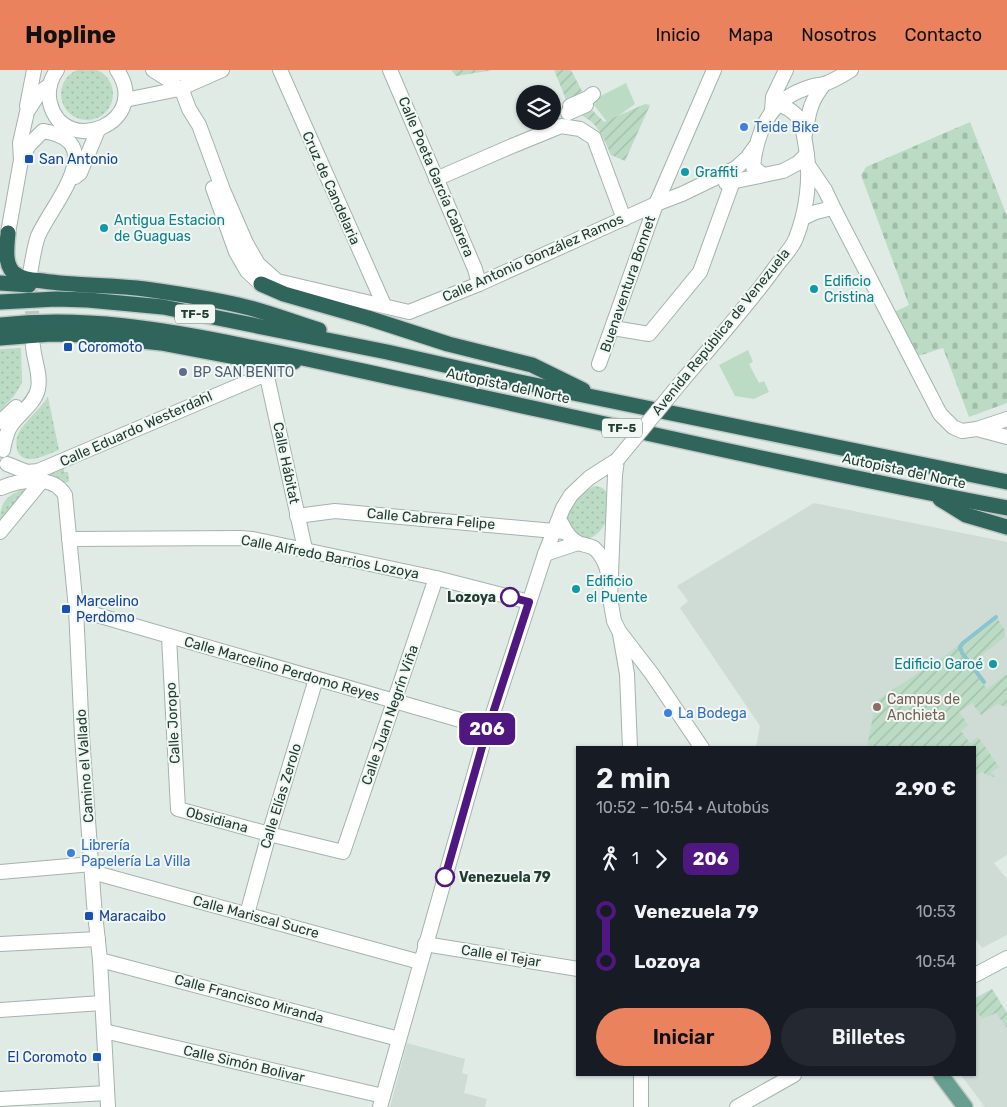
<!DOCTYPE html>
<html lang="es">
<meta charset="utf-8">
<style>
:root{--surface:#171b24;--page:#242831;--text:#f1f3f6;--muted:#9ea1a6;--accent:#eb825e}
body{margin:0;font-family:Rubik,sans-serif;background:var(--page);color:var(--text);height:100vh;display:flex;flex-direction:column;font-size:19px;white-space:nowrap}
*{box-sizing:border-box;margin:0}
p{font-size:16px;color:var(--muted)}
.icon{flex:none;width:28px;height:28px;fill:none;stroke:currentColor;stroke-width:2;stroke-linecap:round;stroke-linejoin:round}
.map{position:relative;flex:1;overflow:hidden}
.drawer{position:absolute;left:576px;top:676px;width:400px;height:330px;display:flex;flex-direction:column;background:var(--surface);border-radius:0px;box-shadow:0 1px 4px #0004}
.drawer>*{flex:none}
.badge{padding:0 10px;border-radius:8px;font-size:18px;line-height:32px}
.tools{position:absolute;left:516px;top:15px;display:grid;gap:10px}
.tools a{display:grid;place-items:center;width:45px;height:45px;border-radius:50%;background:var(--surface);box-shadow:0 1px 4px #0004;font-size:25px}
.map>.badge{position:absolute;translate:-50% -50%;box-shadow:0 0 0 2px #fff}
.legs{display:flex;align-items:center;gap:8px;height:55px;padding:0 20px;font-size:16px}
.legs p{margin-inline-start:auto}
.headline{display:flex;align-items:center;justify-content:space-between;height:85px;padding:0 20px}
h1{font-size:28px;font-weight:600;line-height:38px}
.cta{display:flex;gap:10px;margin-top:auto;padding:10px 20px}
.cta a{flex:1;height:58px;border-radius:30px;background:var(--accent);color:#111;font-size:20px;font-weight:600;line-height:58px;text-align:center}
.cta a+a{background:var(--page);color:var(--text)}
ul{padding:0 20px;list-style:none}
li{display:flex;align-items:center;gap:18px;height:50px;font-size:19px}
li i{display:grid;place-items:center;width:8px;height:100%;margin:0 6px;background:currentColor}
li i::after{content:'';width:12px;height:12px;margin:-6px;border:4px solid;border-radius:50%;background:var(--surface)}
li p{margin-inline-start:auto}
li:first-child i{background:linear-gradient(#0000 50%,currentColor 0)}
li:last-child i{background:linear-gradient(currentColor 50%,#0000 0)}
header{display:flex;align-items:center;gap:30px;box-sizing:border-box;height:70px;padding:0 25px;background:var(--accent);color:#111}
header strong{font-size:24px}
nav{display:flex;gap:28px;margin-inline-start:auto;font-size:18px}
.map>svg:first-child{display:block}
</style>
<header>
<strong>Hopline</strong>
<nav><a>Inicio</a><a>Mapa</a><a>Nosotros</a><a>Contacto</a></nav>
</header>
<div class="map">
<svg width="1007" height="1037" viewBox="0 0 1007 1037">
<defs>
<pattern id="grass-dots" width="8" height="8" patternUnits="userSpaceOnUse" patternTransform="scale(1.25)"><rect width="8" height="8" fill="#bbdbc4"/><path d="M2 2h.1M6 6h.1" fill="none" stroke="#a0bda9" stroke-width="1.8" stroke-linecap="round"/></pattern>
<pattern id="cemetery-stones" width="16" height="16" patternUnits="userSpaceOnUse" patternTransform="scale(1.25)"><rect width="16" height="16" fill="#bbdbc4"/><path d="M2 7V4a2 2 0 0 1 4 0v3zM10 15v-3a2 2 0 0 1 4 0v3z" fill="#a0bda9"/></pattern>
<pattern id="garden-furrows" width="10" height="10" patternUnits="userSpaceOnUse" patternTransform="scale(1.25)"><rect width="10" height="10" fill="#bbdbc4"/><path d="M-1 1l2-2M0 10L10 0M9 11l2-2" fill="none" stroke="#a0bda9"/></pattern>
</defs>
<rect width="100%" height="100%" fill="#e1ebe6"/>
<!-- built -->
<g fill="#cfdbd5">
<path d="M814,433L1007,472V785L994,793L1007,809V865L982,878L975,868V678L756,677L760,656L680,538L688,531L677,516Z"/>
<path d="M992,919L1007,943V1037H985L961,1005H975V928Z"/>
<path d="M407,973L465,989L462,1003L468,1005L464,1023L487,1029L485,1037H390Z"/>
</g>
<!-- grass -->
<g fill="url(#grass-dots)">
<circle cx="87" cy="24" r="26"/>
<path d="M21,278L22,313L14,326L0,341V279Z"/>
<path d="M48,327L59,380C47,384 24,398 17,380C16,374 16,369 18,364C24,352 40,339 48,327Z"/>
<path d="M64,396V402H68L69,412L61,413L39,407Z"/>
<path d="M594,416C620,415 610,464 589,468C583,469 579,468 575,463C572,459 568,455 568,450C568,436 583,422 594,416Z"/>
<path d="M27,418L0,450C0,430 9,424 27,418Z"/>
</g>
<!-- cemetery -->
<path fill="url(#cemetery-stones)" d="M970,52L1007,146V333L969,347L943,278L915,287L894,242L909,235L861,105L866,97Z"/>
<!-- park -->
<g fill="#bbdbc4">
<path d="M626,13L635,34L608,53L591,31Z"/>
<path d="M748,280L753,292L749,294L759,313L764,311L769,322L754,329L735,326L719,295Z"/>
</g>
<!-- garden -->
<g fill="url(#garden-furrows)">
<path d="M451,0H494L456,6Z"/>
<path d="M554,0H571L584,25L567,32Z"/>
<path d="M645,34L650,35L625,91L611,85C603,67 597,50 577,44L588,36L604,52Z"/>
<path d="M996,546L1004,559L1005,567L969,595L987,619L1007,604V637L997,634L981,645L972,633L959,642L968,655L961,661L970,673L978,667L999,697L991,702L995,707L986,705L982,701L975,706V678L867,677L876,631L947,584Z"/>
<path d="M992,919L1007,943V958L996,943L982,949L977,941L975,942V929Z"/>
</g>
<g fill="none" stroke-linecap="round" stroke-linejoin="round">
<!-- stream -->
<path stroke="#8bc3ce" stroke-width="4" d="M984,612L962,583L960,577L963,573L996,547"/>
<!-- minor-tunnel -->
<path stroke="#bbc8c2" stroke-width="14" stroke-dasharray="14 7" stroke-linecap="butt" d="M31,220L33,263"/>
<!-- minor casing -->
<g stroke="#a4b3ad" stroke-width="16">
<g id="minor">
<path d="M57,0C50,10 47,21 50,33C64,89 153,52 117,0"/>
<path d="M153,0L169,10L183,23L189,39L199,55L223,120L246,173L258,194L277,211L409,242L479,214L656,134L682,124L736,98L747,88L755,77"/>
<path d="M160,0L206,7"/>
<path d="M280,0L384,235"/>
<path d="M390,0L475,199L479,214"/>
<path d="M125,30L179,19L222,0"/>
<path d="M27,36L34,0"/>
<path d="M772,40L773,27L786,0"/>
<path d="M568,43L586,35L585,33L571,38L570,36L588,28L593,24"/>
<path d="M805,64C809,42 810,32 824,14"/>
<path d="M21,90L29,75L43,61C111,71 52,134 38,166C34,178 32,192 30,204"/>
<path d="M808,95L825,120L835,141L940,344L953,357L962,361L977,359L1007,367"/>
<path d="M763,105L753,97C754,83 757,72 762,59C772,36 788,23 813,16C816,15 820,15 824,14C833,11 843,5 851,0"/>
<path d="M75,107L80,103L98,60"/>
<path d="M436,109L512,76L561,56L580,59L594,68L624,149"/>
<path d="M726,113L783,101L798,93L807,84"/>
<path d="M213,118L236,182L247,201L261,214"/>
<path d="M803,148L816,142L832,138"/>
<path d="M4,172L8,163L21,90L20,73L27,42L40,22L50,15"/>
<path d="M613,258L649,264L700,202L733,111"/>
<path d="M599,294L656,134L714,0"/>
<path d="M682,311C713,274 746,238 774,199C781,189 792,179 796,168C807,140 811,107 806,78C802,53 802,43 778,34"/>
<path d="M0,352L16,337"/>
<path d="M977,359L1007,349"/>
<path d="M3,380C5,370 6,362 12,354C20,343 35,333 38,319C41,304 34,291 33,276"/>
<path d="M617,390L615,405L610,528L614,551L619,561L652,604L702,678"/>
<path d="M7,394L27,402L38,401L259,307H265L268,311L305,479"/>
<path d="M1,418C20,410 53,404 65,425L76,539L82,666L94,834L100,890L108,1037"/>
<path d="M297,446L335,441L565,462"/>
<path d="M562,454C565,461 571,469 578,473C583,475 589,475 594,478C601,484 606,494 608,503"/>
<path d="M0,462L41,412"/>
<path d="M69,469L240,468L253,469L436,508L529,532"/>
<path d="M545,484L578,473"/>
<path d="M76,539L488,658"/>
<path d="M620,564L627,604L630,678"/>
<path d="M169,567L178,739L269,764L343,782L436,508"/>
<path d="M0,802L92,794"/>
<path d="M92,802L420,892"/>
<path d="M247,844L269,764L316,609"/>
<path d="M0,874L98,869"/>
<path d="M425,874L578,899"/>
<path d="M100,890L399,969"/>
<path d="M975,905L1007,888"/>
<path d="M0,940L102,933"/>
<path d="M104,961L383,1026"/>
<path d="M0,1029L107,1023"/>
<path d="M380,1037L482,677L545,484L563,438L571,425L589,408L617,390"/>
<path d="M641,1037V1005"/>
<path d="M737,1037L794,1005"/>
</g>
</g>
<!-- major casing -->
<g stroke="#c1c8c6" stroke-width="18">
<path id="major" d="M941,1005L965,1037"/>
</g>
<!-- highway casing -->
<g stroke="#c1c8c6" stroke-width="18">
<g id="highway">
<path d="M8,163C7,175 3,198 17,205C24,210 35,210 43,211C77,216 111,215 145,219C180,224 216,229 250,238C273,244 296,253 319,260"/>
<path d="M0,213L29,215"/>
<path d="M261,214L284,224L368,248L448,274L532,295L583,320"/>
<path d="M0,232L56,229L88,230L163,237L387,282L515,311L1007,412"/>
<path d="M0,255C85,246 162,259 245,276C306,288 366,302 427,315C620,357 813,401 1007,438"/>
<path d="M0,268L51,264L86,265L161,273L268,293L294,292"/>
<path d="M940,429L966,445L1007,457"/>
</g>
</g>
<!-- minor -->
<use href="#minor" stroke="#fff" stroke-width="14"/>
<!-- major -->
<use href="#major" stroke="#679e90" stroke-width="15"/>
<!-- highway -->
<use href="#highway" stroke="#2f655b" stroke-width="15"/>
<!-- minor-bridge casing -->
<g stroke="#a4b3ad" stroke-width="16" stroke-linecap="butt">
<path id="minor-bridge" d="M617,390L682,311"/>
</g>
<!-- minor-bridge -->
<use href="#minor-bridge" stroke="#fff" stroke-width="14"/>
</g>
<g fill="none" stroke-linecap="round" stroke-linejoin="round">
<!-- line-1 casing -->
<g stroke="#fff" stroke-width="11">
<path id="line-1" d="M445,807L482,677L529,532L510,527"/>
</g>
<!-- line-1 -->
<use href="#line-1" stroke="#4f1780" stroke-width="8"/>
</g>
<!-- markers -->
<g fill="#3f7fe0" stroke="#f1f8f4" stroke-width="2">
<circle cx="744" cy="57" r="5"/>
<circle cx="668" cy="643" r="5"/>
<circle cx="71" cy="783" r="5"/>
</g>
<g fill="#1a4fb4" stroke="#f1f8f4" stroke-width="2">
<rect x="24" y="84" width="10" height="10" rx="2.5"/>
<rect x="63" y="272" width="10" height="10" rx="2.5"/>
<rect x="61" y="534" width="10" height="10" rx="2.5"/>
<rect x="84" y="841" width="10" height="10" rx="2.5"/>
<rect x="92" y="982" width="10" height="10" rx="2.5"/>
</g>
<g fill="#0f9aa8" stroke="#f1f8f4" stroke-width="2">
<circle cx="685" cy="102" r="5"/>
<circle cx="104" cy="158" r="5"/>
<circle cx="814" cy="219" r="5"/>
<circle cx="576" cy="519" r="5"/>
<circle cx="993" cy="594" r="5"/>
</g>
<circle fill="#5c6f8a" stroke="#f1f8f4" stroke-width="2" cx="183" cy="302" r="5"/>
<g fill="#fff" stroke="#4f1780" stroke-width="2.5">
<circle cx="510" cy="527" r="9"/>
<circle cx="445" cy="807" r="9"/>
</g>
<circle fill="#8d6e63" stroke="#f1f8f4" stroke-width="2" cx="877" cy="637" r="5"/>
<g text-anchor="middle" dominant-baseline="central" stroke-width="4" stroke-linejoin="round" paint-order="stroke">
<!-- shield labels -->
<g fill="#f1f8f4" stroke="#60746e" stroke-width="1">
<rect x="175" y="234.5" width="40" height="19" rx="4"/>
<rect x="602" y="348.5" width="40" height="19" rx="4"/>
</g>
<g font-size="12" font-weight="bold" fill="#223b34">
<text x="195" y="244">TF-5</text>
<text x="622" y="358">TF-5</text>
</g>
<!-- shop labels -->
<g font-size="14" fill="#366cbe" stroke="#f1f8f4" text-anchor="start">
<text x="754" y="57">Teide Bike</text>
<text x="678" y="643">La Bodega</text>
<text x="81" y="775">Librería<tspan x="81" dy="16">Papelería La Villa</tspan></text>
</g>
<!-- transit labels -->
<g font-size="14" fill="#164399" stroke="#f1f8f4" text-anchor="start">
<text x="39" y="89">San Antonio</text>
<text x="78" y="277">Coromoto</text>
<text x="76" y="531">Marcelino<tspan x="76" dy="16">Perdomo</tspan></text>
<text x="99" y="846">Maracaibo</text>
<text x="87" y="987" text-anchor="end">El Coromoto</text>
</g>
<!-- culture labels -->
<g font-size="14" fill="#0d838f" stroke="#f1f8f4" text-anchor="start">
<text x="695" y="102">Graffiti</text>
<text x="114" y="150">Antigua Estacion<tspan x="114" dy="16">de Guaguas</tspan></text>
<text x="824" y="211">Edificio<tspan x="824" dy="16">Cristina</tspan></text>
<text x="586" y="511">Edificio<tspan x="586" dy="16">el Puente</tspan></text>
<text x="983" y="594" text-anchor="end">Edificio Garoé</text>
</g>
<!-- street labels -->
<g font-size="14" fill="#223b34" stroke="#f1f8f4">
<text transform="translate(436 107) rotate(67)">Calle Poeta García Cabrera</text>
<text transform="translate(331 118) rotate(66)">Cruz de Candelaria</text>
<text transform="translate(533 188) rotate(-24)">Calle Antonio González Ramos</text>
<text transform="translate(628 214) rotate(-71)">Buenaventura Bonnet</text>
<text transform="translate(721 262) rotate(-51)">Avenida República de Venezuela</text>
<text transform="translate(508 316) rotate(12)">Autopista del Norte</text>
<text transform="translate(136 359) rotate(-24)">Calle Eduardo Westerdahl</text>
<text transform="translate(286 393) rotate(78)">Calle Hábitat</text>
<text transform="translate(904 401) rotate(12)">Autopista del Norte</text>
<text transform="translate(431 449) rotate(5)">Calle Cabrera Felipe</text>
<text transform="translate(330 487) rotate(11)">Calle Alfredo Barrios Lozoya</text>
<text transform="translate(282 599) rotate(16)">Calle Marcelino Perdomo Reyes</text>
<text transform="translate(390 645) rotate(-71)">Calle Juan Negrín Viña</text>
<text transform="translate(173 653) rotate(-93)">Calle Joropo</text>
<text transform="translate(85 696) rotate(-94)">Camino el Vallado</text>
<text transform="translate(281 726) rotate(-73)">Calle Elías Zerolo</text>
<text transform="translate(217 750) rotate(15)">Obsidiana</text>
<text transform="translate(256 847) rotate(15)">Calle Mariscal Sucre</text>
<text transform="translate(501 886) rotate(9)">Calle el Tejar</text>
<text transform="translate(249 929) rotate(15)">Calle Francisco Miranda</text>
<text transform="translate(244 994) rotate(13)">Calle Simón Bolivar</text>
</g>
<!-- service labels -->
<g font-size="14" fill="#4e5e75" stroke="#f1f8f4" text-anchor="start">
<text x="193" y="302">BP SAN BENITO</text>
</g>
<!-- stop labels -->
<g font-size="14" font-weight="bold" fill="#223b34" stroke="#f1f8f4" text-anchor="end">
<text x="496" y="527">Lozoya</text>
<text x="459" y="807" text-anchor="start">Venezuela 79</text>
</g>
<!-- education labels -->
<g font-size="14" fill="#785e54" stroke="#f1f8f4" text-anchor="start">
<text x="887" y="629">Campus de<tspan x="887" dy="16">Anchieta</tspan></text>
</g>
</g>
</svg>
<div class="tools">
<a><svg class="icon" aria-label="layers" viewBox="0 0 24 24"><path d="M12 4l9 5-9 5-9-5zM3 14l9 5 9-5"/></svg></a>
</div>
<b class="badge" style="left:487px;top:659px;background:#4f1780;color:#fff">206</b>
<section class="drawer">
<div class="headline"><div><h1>2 min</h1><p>10:52 – 10:54 · Autobús</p></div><b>2.90 €</b></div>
<div class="legs"><svg class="icon" aria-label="walk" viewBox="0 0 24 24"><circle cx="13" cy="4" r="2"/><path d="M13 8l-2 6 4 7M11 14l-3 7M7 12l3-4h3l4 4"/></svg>1<svg class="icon" aria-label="forward" viewBox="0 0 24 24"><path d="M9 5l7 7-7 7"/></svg><b class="badge" style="background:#4f1780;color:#fff">206</b></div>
<ul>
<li><i style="color:#4f1780"></i><b>Venezuela 79</b><p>10:53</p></li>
<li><i style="color:#4f1780"></i><b>Lozoya</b><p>10:54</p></li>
</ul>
<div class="cta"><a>Iniciar</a><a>Billetes</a></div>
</section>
</div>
